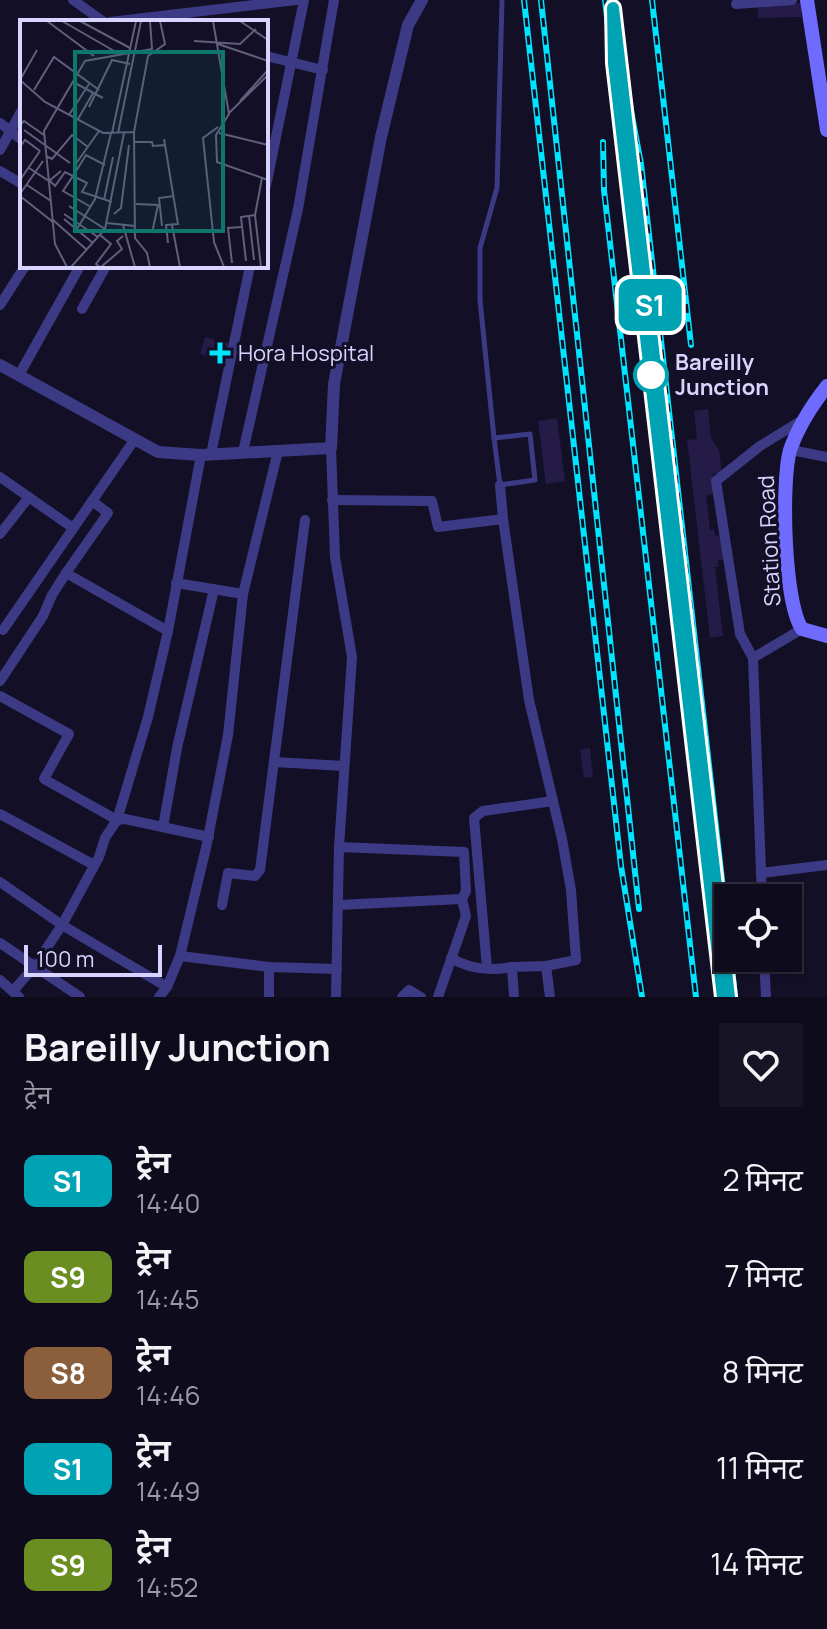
<!DOCTYPE html>
<html lang="hi">
<meta charset="utf-8">
<style>
:root{--surface:#0e0b1c;--page:#171425;--text:#f1f3f6;--muted:#9b9ba3;--line:#2e2b3b}
body{margin:0;font-family:Manrope,"Noto Sans Devanagari",sans-serif;background:var(--page);color:var(--text);height:100vh;display:flex;flex-direction:column;font-size:30px;white-space:nowrap}
*{box-sizing:border-box;margin:0}
p{font-size:26px;color:var(--muted)}
.icon{flex:none;width:44px;height:44px;fill:none;stroke:currentColor;stroke-width:2;stroke-linecap:round;stroke-linejoin:round}
.map{position:relative;height:997px;overflow:hidden}
.details{display:flex;flex-direction:column;background:var(--surface);flex:1}
.details>*{flex:none}
.badge{padding:0 16px;border-radius:12px;font-size:28px;line-height:52px}
.fabs{position:absolute;left:714px;top:884px;display:grid;gap:16px}
.fabs a{display:grid;place-items:center;width:88px;height:88px;border-radius:0px;background:var(--surface);box-shadow:0 2px 6px #0004,0 0 0 2px var(--line);font-size:40px}
.scale{position:absolute;left:24px;bottom:20px;width:138px;box-sizing:border-box;padding-left:8px;border:4px solid #d9d4ff;border-top:0;font-size:22px;line-height:28px;white-space:nowrap;color:#d9d4ff;-webkit-text-stroke:6px #130f26;paint-order:stroke}
.map>.badge{position:absolute;translate:-50% -50%;box-shadow:0 0 0 4px #fff}
.round{display:grid;place-items:center;flex:none;width:84px;height:84px;border-radius:0px;background:var(--page)}
.headline{display:flex;align-items:center;justify-content:space-between;height:136px;padding:0 24px}
h1{font-size:38px;font-weight:700;line-height:60px}
ul{padding:0;list-style:none}
li{display:flex;align-items:center;gap:24px;height:96px;padding:0 24px}
li div{flex:1}
li b{display:block;font-size:30px}
li em{font-style:normal}
li .badge{min-width:88px;font-weight:700;text-align:center}
.map>svg:first-child{display:block}
</style>
<div class="map">
<svg width="827" height="997" viewBox="0 0 827 997">
<rect width="100%" height="100%" fill="#130f26"/>
<!-- building -->
<g fill="#241b47">
<path d="M801,3V17L758,18V4Z"/>
<path d="M205,337L232,344L228,361L200,354Z"/>
<path d="M708,409L711,438L719,450L722,473L713,474L716,494L706,495L710,530L714,529L715,536L728,534L731,559L718,560L719,567H715L723,636L710,638L687,440L697,439L694,411Z"/>
<path d="M557,418L565,481L546,484L538,421Z"/>
<path d="M590,748L593,777L584,778L580,749Z"/>
</g>
<g fill="none" stroke-linecap="round" stroke-linejoin="round">
<!-- service -->
<g stroke="#3d3a85" stroke-width="5">
<path d="M530,434L535,480L500,485L494,438Z"/>
<path d="M494,438L480,300V248L497,188L502,0"/>
</g>
<!-- minor -->
<g stroke="#3d3a85" stroke-width="10">
<path d="M73,0L104,22"/>
<path d="M736,4L792,0"/>
<path d="M110,22L296,0"/>
<path d="M266,56L323,70"/>
<path d="M0,123L22,140"/>
<path d="M0,150L22,110"/>
<path d="M0,171L22,184"/>
<path d="M266,186L304,0"/>
<path d="M0,305L25,266"/>
<path d="M82,309L106,266"/>
<path d="M19,375L80,266"/>
<path d="M331,448L335,557L352,657L339,847L336,997"/>
<path d="M791,450L827,457"/>
<path d="M243,452L298,209L334,0"/>
<path d="M211,454L250,266"/>
<path d="M0,477L73,528"/>
<path d="M332,500L432,501L438,527L503,519L500,485"/>
<path d="M503,519L529,700L562,839L571,890L576,960L546,966L512,967L514,997"/>
<path d="M0,534L29,497"/>
<path d="M66,573L108,513L92,501"/>
<path d="M176,583L243,594"/>
<path d="M3,630L135,439"/>
<path d="M753,658L802,629"/>
<path d="M0,681L43,616L52,595L66,573L168,631"/>
<path d="M0,696L69,734L44,779L117,820L125,819L209,837"/>
<path d="M274,762L344,766"/>
<path d="M0,814L94,865"/>
<path d="M163,827L177,748L214,589"/>
<path d="M339,847L464,852L466,891L462,899L466,916L438,997"/>
<path d="M761,873L827,865"/>
<path d="M0,882L62,925L167,987"/>
<path d="M762,898L753,658L740,634L716,481L760,446L804,419"/>
<path d="M222,905L228,873L255,876L260,870L305,520"/>
<path d="M338,905L462,899"/>
<path d="M0,943L80,997"/>
<path d="M180,956L269,967L337,969"/>
<path d="M451,958C469,969 491,971 512,967"/>
<path d="M764,958L766,997"/>
<path d="M546,966L550,997"/>
<path d="M269,967V997"/>
<path d="M487,968L474,818L483,811L553,801"/>
<path d="M0,980L19,997"/>
<path d="M13,991L34,967L62,925L99,857L105,838L117,820L148,717L168,631L201,455"/>
<path d="M159,997L167,987L180,956L206,848L228,735L243,594L278,451"/>
<path d="M402,997L409,990L421,997"/>
</g>
<!-- tertiary -->
<path stroke="#3d3a85" stroke-width="12" d="M0,365L158,452L201,455L331,448L334,384L381,137L408,25L422,0"/>
<!-- secondary -->
<g stroke="#6f6bff" stroke-width="14">
<path d="M807,0L827,130"/>
<path d="M827,386C812,405 798,427 790,450C781,482 784,603 802,629L827,636"/>
</g>
<!-- rail casing -->
<g stroke="#00e5ff" stroke-width="6">
<g id="rail">
<path d="M524,0L621,866L642,997"/>
<path d="M541,0L639,909"/>
<path d="M605,0L723,997"/>
<path d="M652,0L691,345"/>
<path d="M629,100L641,164L728,933"/>
<path d="M603,142L604,190L696,997"/>
<path d="M731,958L735,997"/>
</g>
</g>
<!-- rail -->
<use href="#rail" stroke="#130f26" stroke-width="3" stroke-dasharray="9" stroke-linecap="butt"/>
</g>
<g fill="none" stroke-linecap="round" stroke-linejoin="round">
<!-- line casing -->
<g stroke="#fff" stroke-width="18">
<path id="line" d="M723,997L614,63L613,8L729,997"/>
</g>
<!-- line -->
<use href="#line" stroke="#00a3b4" stroke-width="12"/>
</g>
<!-- markers -->
<path fill="#00e5ff" stroke="#130f26" stroke-width="3" d="M216 341h8v8h8v8h-8v8h-8v-8h-8v-8h8z"/>
<circle fill="#fff" stroke="#00a3b4" stroke-width="4" cx="651" cy="375" r="16"/>
<g text-anchor="middle" dominant-baseline="central" stroke-width="6" stroke-linejoin="round" paint-order="stroke">
<!-- poi labels -->
<g font-size="22" fill="#d9d4ff" stroke="#130f26" text-anchor="start">
<text x="238" y="353">Hora Hospital</text>
</g>
<!-- stop labels -->
<g font-size="22" font-weight="bold" fill="#d9d4ff" stroke="#130f26" text-anchor="start">
<text x="675" y="362">Bareilly<tspan x="675" dy="25">Junction</tspan></text>
</g>
<!-- street labels -->
<g font-size="22" fill="#d9d4ff" stroke="#130f26">
<text transform="translate(769 541) rotate(-93)">Station Road</text>
</g>
</g>
<!-- overview -->
<g transform="translate(20 20)">
<rect width="248" height="248" fill="#130f26"/>
<path fill="none" stroke="#625e7d" stroke-width="2" d="M27,1L74,36M42,1L96,32M60,1L110,28M193,1L209,94L196,115L197,142L248,160M220,1L248,20M174,21L220,24L236,9M198,24L248,41M0,60L25,82L83,113L114,112L128,36L145,24L140,1M0,60L17,30M53,62L83,78M14,70L34,37L79,70M220,81L248,50M69,87L92,40L110,44M209,93L248,55M49,95L69,64M58,99L73,73M0,105L4,101L24,115M198,107L183,118L194,222L204,247M4,110L50,143M114,112L115,218L127,233L130,247M92,113L116,1M98,113L121,1M199,113L248,125M114,122H132L133,126L145,125L144,119M145,125L158,204L146,205L148,223M0,127L5,120L20,131M26,136L32,139L52,115L68,127M55,145L79,111M85,145L66,135L53,156L67,163L62,172L92,182M9,148L29,161L41,151M0,160L20,131M30,161L35,166L45,152L53,156L43,171L71,187M7,165L31,181M0,174L23,141M0,176L33,202M84,180L93,137M116,184L138,185L132,213M49,186L85,209M44,194L78,217M94,194L101,188L109,125M229,196L234,240M44,199L73,223M33,200L67,230M87,203L115,206M103,205L115,247M152,205L160,247M142,206L139,178L154,176M57,209L75,179L91,113M226,241L221,197L235,195M212,243L208,208L221,207M47,247L35,224L24,111L65,41L132,29L130,1M51,247L85,209L104,113M80,247L76,244L91,224L80,215M81,247L102,229L97,221L103,216M241,247L235,195L242,158"/>
<path fill="#0f766e" fill-opacity="0.15" stroke="#0f766e" stroke-width="4" d="M55,32H203V211H55Z"/>
<rect width="248" height="248" fill="none" stroke="#d9d4ff" stroke-width="4"/>
</g>
</svg>
<div class="fabs">
<a><svg class="icon" aria-label="locate" viewBox="0 0 24 24"><circle cx="12" cy="12" r="6"/><path d="M12 2v4M12 18v4M2 12h4M18 12h4"/></svg></a>
</div>
<div class="scale">100 m</div>
<b class="badge" style="left:650px;top:305px;background:#00a3b4;color:#fff">S1</b>
</div>
<section class="details">
<div class="headline"><div><h1>Bareilly Junction</h1><p>ट्रेन</p></div><a class="round"><svg class="icon" aria-label="heart" viewBox="0 0 24 24"><path d="M12 20l-8-8c-3-5 5-10 8-4 3-6 11-1 8 4z"/></svg></a></div>
<ul>
<li><span class="badge" style="background:#00a3b4;color:#fff">S1</span><div><b>ट्रेन</b><p>14:40</p></div><em>2 मिनट</em></li>
<li><span class="badge" style="background:#6b8e23;color:#fff">S9</span><div><b>ट्रेन</b><p>14:45</p></div><em>7 मिनट</em></li>
<li><span class="badge" style="background:#8b5e3c;color:#fff">S8</span><div><b>ट्रेन</b><p>14:46</p></div><em>8 मिनट</em></li>
<li><span class="badge" style="background:#00a3b4;color:#fff">S1</span><div><b>ट्रेन</b><p>14:49</p></div><em>11 मिनट</em></li>
<li><span class="badge" style="background:#6b8e23;color:#fff">S9</span><div><b>ट्रेन</b><p>14:52</p></div><em>14 मिनट</em></li>
</ul>
</section>
